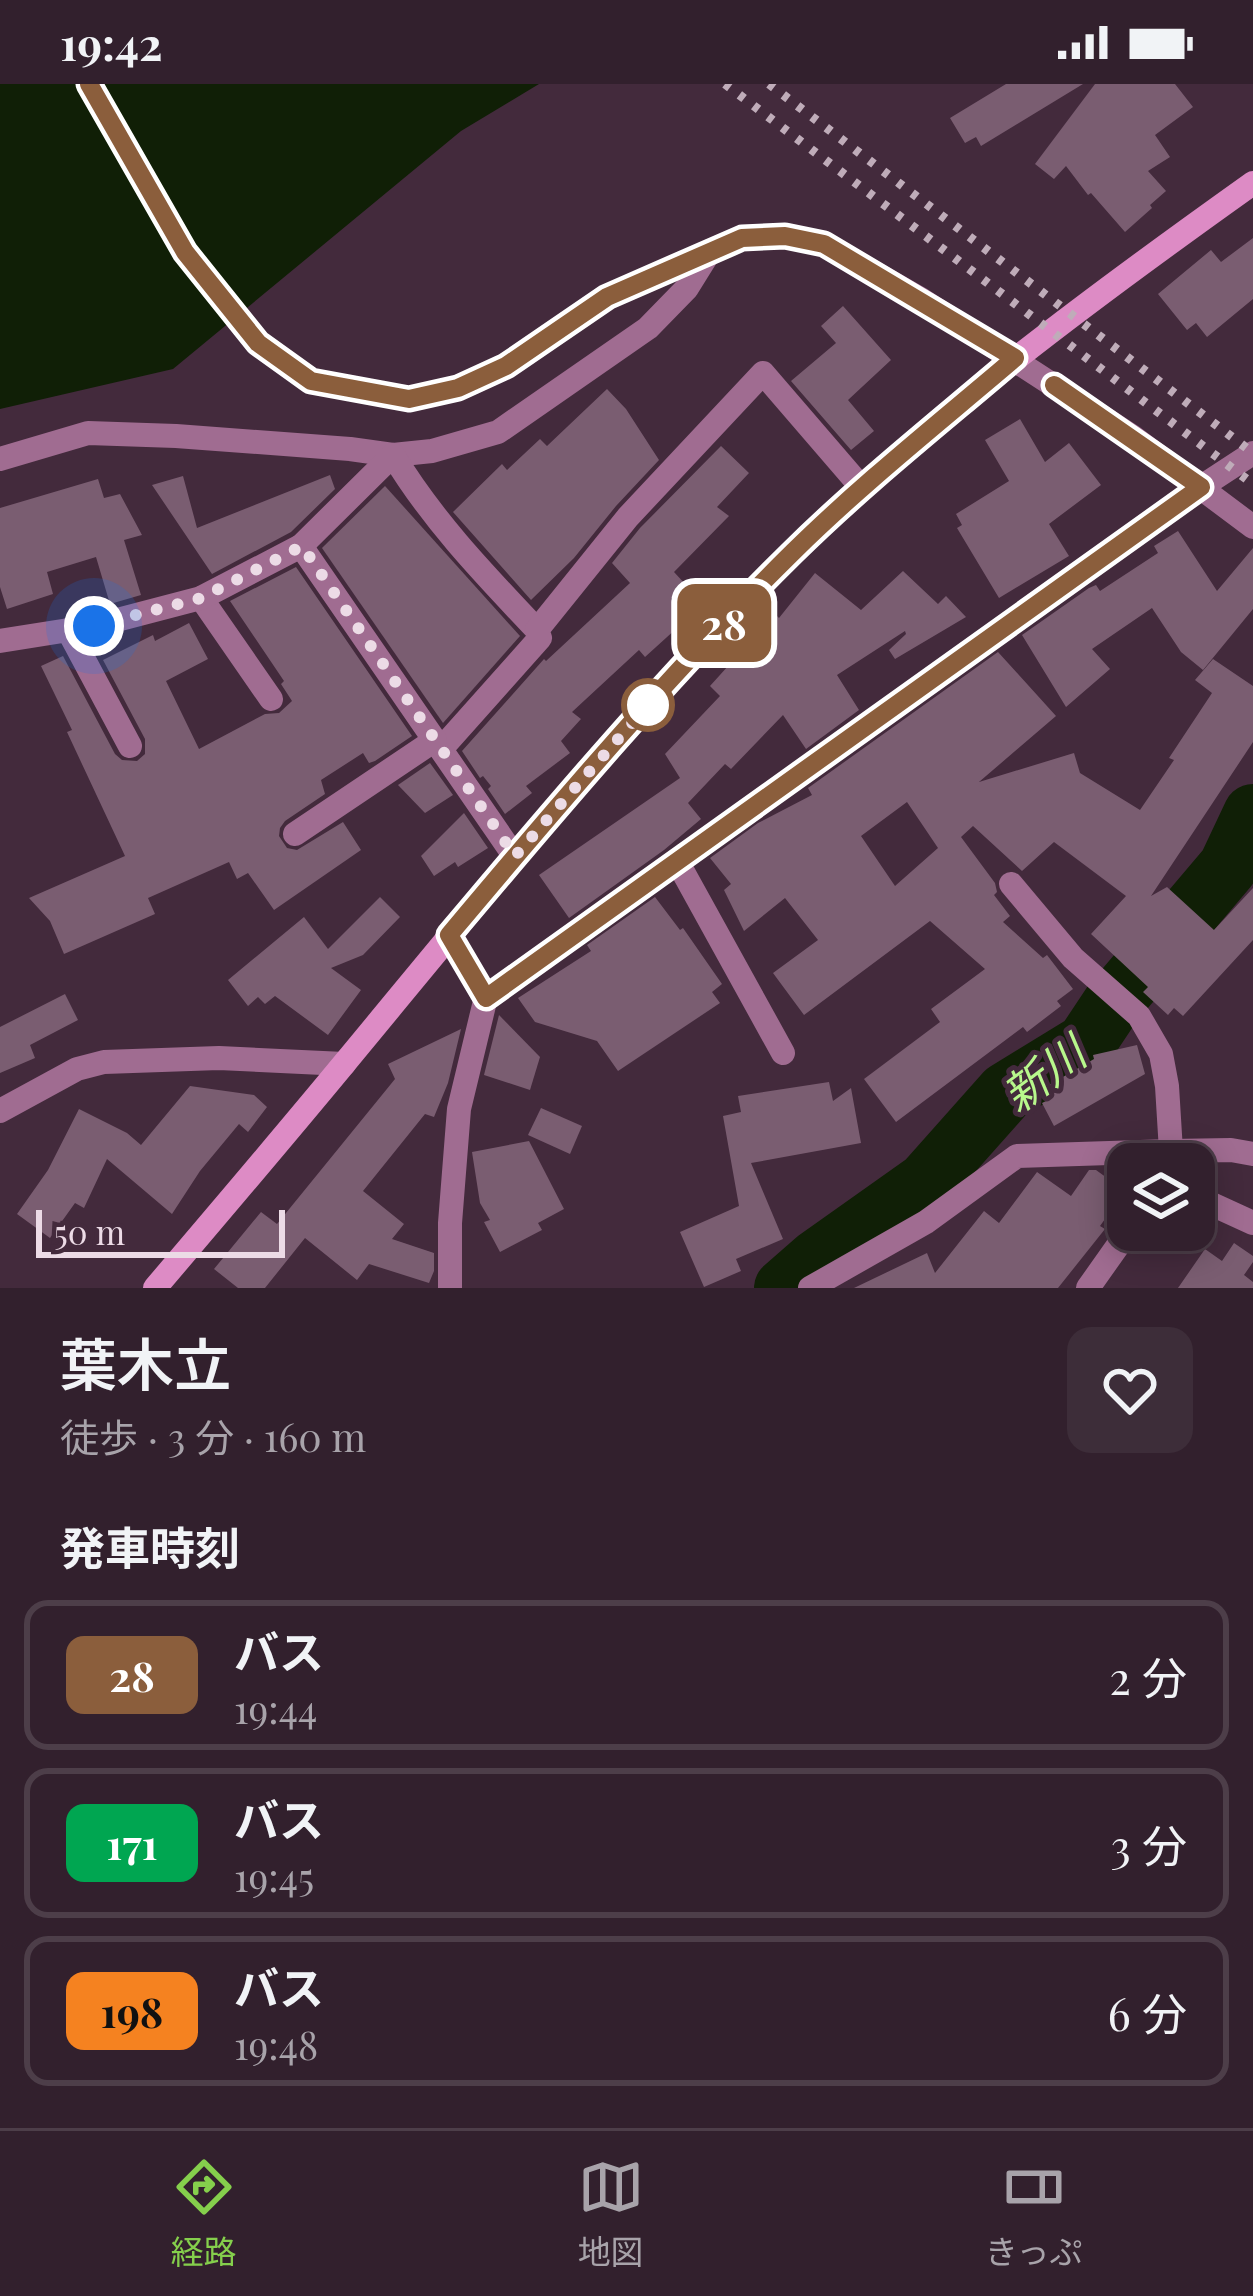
<!DOCTYPE html>
<html lang="ja">
<meta charset="utf-8">
<style>
:root{--surface:#32202d;--page:#3d2d39;--text:#f1f3f6;--muted:#a8a3aa;--line:#4d3e49;--accent:#85cf4c}
body{margin:0;font-family:"Playfair Display","Noto Sans JP",serif;background:var(--page);color:var(--text);height:100vh;display:flex;flex-direction:column;font-size:45px;white-space:nowrap}
*{box-sizing:border-box;margin:0}
p{font-size:39px;color:var(--muted)}
.icon{flex:none;width:66px;height:66px;fill:none;stroke:currentColor;stroke-width:2;stroke-linecap:round;stroke-linejoin:round}
.map{position:relative;height:1204px;overflow:hidden}
.details{display:flex;flex-direction:column;background:var(--surface);flex:1}
.details>*{flex:none}
.badge{padding:0 24px;border-radius:18px;font-size:42px;line-height:78px}
.buttons{position:absolute;left:1107px;top:1059px;display:grid;gap:24px}
.buttons a{display:grid;place-items:center;width:108px;height:108px;border-radius:24px;background:var(--surface);box-shadow:0 6px 30px #0003,0 0 0 3px var(--line);font-size:60px}
.scale{position:absolute;left:36px;bottom:30px;width:249px;box-sizing:border-box;padding-left:12px;border:6px solid #ecdbe6;border-top:0;font-size:33px;line-height:42px;white-space:nowrap;color:#ecdbe6;-webkit-text-stroke:9px #432a3c;paint-order:stroke}
.you{position:absolute;width:60px;height:60px;margin:-30px;border:9px solid #fff;border-radius:50%;background:#1a73e8;box-shadow:0 0 0 18px #1a73e833}
.map>.badge{position:absolute;translate:-50% -50%;box-shadow:0 0 0 6px #fff}
h2{padding:0 60px;font-size:45px;line-height:108px}
.round{display:grid;place-items:center;flex:none;width:126px;height:126px;border-radius:24px;background:var(--page)}
.headline{display:flex;align-items:center;justify-content:space-between;height:204px;padding:0 60px}
h1{font-size:57px;font-weight:600;line-height:90px}
ul{padding:0;list-style:none}
li{display:flex;align-items:center;gap:36px;height:150px;margin:0 24px 18px;padding:0 36px;border:6px solid var(--line);border-radius:24px}
li div{flex:1}
li b{display:block;font-size:45px}
li em{font-style:normal}
li .badge{min-width:132px;font-weight:700;text-align:center}
.status{display:flex;justify-content:space-between;align-items:center;height:84px;padding:0 60px;background:var(--surface);direction:ltr}
.status svg{height:33px;fill:currentColor}
.menu{display:flex;justify-content:space-around;align-items:center;height:168px;border-top:3px solid var(--line);background:var(--surface);font-size:33px;color:var(--muted)}
.menu a{display:grid;justify-items:center;gap:6px}
.menu .current{color:var(--accent)}
.map>svg:first-child{display:block}
</style>
<div class="status"><b>19:42</b><svg viewBox="0 0 49 12"><path d="M0 12V9h3v3zM5 12V6h3v6zM10 12V3h3v9zM15 12V0h3v12zM26 1h20v11H26zM47 4h2v5h-2z"/></svg></div>
<div class="map">
<svg width="1253" height="1204" viewBox="0 0 1253 1204">
<rect width="100%" height="100%" fill="#432a3c"/>
<!-- water -->
<path fill="#101f06" d="M0,0H539L461,47L173,285L0,325Z"/>
<g fill="none" stroke-linecap="round" stroke-linejoin="round">
<!-- river -->
<path stroke="#101f06" stroke-width="60" d="M784,1204L816,1176L926,1098L1006,1008L1086,959L1112,920L1228,783L1253,730"/>
</g>
<!-- building -->
<g fill="#7a5d71" fill-rule="evenodd">
<path d="M1006,0H1083L981,62L976,53L965,59L950,34Z"/>
<path d="M1095,0H1175L1193,23L1155,51L1170,73L1148,87L1166,107L1150,121L1152,124L1125,148L1091,109L1088,111L1066,82L1054,95L1035,80Z"/>
<path d="M1253,154V215L1207,253L1196,239L1187,246L1158,210L1211,166L1221,178Z"/>
<path d="M843,222L891,276L848,316L874,347L851,366L791,297L836,259L821,242Z"/>
<path d="M607,305L626,325L659,376L616,422L574,474L531,516L453,428L502,380L507,386L540,355L547,362Z"/>
<path d="M1020,335L1045,378L1069,359L1101,401L1049,440L1069,472L999,514L957,444L962,441L956,430L1009,397L985,356Z"/>
<path d="M721,362L749,389L717,423L729,432L674,488L686,501L671,515L688,534L645,573L639,566L572,628L581,635L561,657L570,669L526,702L532,709L505,730L488,705L491,702L483,692L480,694L462,667L544,575L546,577L630,499L612,479L640,444Z"/>
<path d="M330,391L335,405L291,448L212,490L152,401L183,392L197,444Z"/>
<path d="M98,395L104,414L120,410L142,451L124,456L141,511L110,520L96,473L47,488L53,510L7,525L0,503V424Z"/>
<path d="M385,402L520,552L443,639L322,464Z"/>
<path d="M1178,447L1217,507L1253,464V525L1203,586L1181,568L1152,524L1092,565L1110,585L1066,623L1022,551L1089,504L1096,501L1100,507L1158,469L1154,462Z"/>
<path d="M296,483L412,652L375,677L369,679L363,669L321,696L325,710L285,737L280,744L279,752L287,764L297,766L343,738L361,766L274,826L248,789L237,795L229,778L148,814L155,830L64,870L50,837L29,814L125,772L67,648L72,646L41,582L63,572L115,670L122,676L137,677L145,670V655L103,576L153,551L155,557L189,539L208,575L166,597L199,665L265,630L279,629L292,617L281,600L284,597L230,517Z"/>
<path d="M903,487L938,520L946,512L966,533L895,575L889,566L906,550L905,547L837,591L859,626L806,665L783,631L731,685L725,680L688,719L701,735L664,766L569,834L539,791L680,694L665,670L720,612L710,602L775,530L779,534L815,489L861,526Z"/>
<path d="M998,568L1056,632L979,698L1074,669L1080,689L1140,726L1174,676L1169,674L1212,609L1195,596L1213,575L1253,602V658L1151,812L1167,803L1214,846L1253,804V856L1183,932L1174,924L1168,931L1143,908L1148,903L1091,850L1126,812L1054,758L1022,787L973,742L961,753L995,799L997,808L994,811L1010,832L1003,838L1043,874L1047,871L1073,905L1057,917L1061,922L1027,948L1023,943L896,1038L864,995L940,938L931,925L985,885L930,837L804,931L773,889L818,856L785,814L744,847L724,806L731,800L710,774L758,739L812,711L808,704ZM907,718L938,764L895,802L861,752Z"/>
<path d="M430,679L453,711L425,729L398,701Z"/>
<path d="M464,729L488,764L458,783L455,778L434,792L421,772Z"/>
<path d="M380,813L400,833L363,871L331,884L361,906L328,951L275,912L265,920L258,913L248,922L228,896L304,833L328,865Z"/>
<path d="M655,813L680,846L683,844L722,900L712,908L720,919L618,987L597,957L535,938L518,914L591,867L587,861Z"/>
<path d="M65,910L78,936L30,961L35,974L0,989V943Z"/>
<path d="M499,931L540,973L530,1006L484,991Z"/>
<path d="M461,945L448,999L434,1033L425,1030L363,1107L404,1140L392,1155L434,1169V1187L429,1199L369,1180L357,1196L305,1154L265,1204H238L214,1185L261,1128L277,1140L395,995L388,980Z"/>
<path d="M1137,961L1145,990L1054,1042L1042,1019L1048,1016L1042,1005L1094,975L1093,971Z"/>
<path d="M829,998L833,1017L851,1004L861,1059L751,1079L783,1155L736,1175L741,1187L704,1203L680,1148L739,1122L723,1032L741,1028L738,1012Z"/>
<path d="M190,1002L254,1011L267,1023L248,1048L239,1040L200,1087L172,1130L107,1075L84,1124L75,1119L50,1154L17,1130L48,1086L79,1025L127,1049L141,1061Z"/>
<path d="M541,1024L582,1042L570,1070L528,1051Z"/>
<path d="M529,1057L564,1125L538,1139L542,1146L500,1168L484,1138L490,1136L480,1119L472,1068Z"/>
<path d="M1089,1086H1096L1125,1107L1100,1142L1105,1145L1058,1204H854L927,1169L935,1189L984,1127L999,1139L1037,1088L1071,1112Z"/>
<path d="M1234,1159L1253,1172V1178L1244,1191L1253,1198V1204H1178L1205,1165L1222,1177Z"/>
</g>
<g fill="none" stroke-linecap="round" stroke-linejoin="round">
<!-- street -->
<g stroke="#a06c91" stroke-width="24">
<path d="M89,0L185,168L258,259L312,297L409,315L457,305L506,282L607,213L742,154L785,152L824,160L922,216L1133,353L1253,443"/>
<path d="M0,375L88,349L176,352L350,365L393,371L432,367L498,348L648,244L687,204L710,167"/>
<path d="M301,462L515,773"/>
<path d="M201,514L271,615"/>
<path d="M68,546L130,662"/>
<path d="M0,557L94,542L201,514L301,462L393,371C432,436 485,491 537,546"/>
<path d="M442,664L540,554L537,546L628,433L763,289L862,404"/>
<path d="M295,750L435,656"/>
<path d="M677,777L783,969"/>
<path d="M449,851L486,913L459,1025L450,1139V1204"/>
<path d="M486,913L1201,403L1253,369"/>
<path d="M0,1027L77,985L104,978L219,974L344,980"/>
<path d="M1168,1078L1171,1067L1231,1066L1253,1070"/>
<path d="M1194,1112L1253,1139"/>
<path d="M810,1204L926,1138L1017,1072L1171,1067L1167,1002L1161,970L1139,932L1073,874L1011,800"/>
<path d="M1088,1204L1129,1146"/>
</g>
<!-- secondary -->
<path stroke="#dd8bc5" stroke-width="24" d="M155,1204C218,1130 281,1056 343,981C488,806 630,628 793,469C933,331 1093,213 1253,99"/>
<!-- rail -->
<g stroke="#bfacb9" stroke-width="9" stroke-dasharray="6 12" stroke-linecap="butt">
<path d="M725,0L1253,400"/>
<path d="M769,0L1253,369"/>
</g>
</g>
<g fill="none" stroke-linecap="round" stroke-linejoin="round">
<!-- line casing -->
<g stroke="#fff" stroke-width="27">
<path id="line" d="M89,0L185,168L258,259L311,297L409,315L458,304L506,282L607,213L742,154L785,152L824,160L1015,274C940,338 863,399 793,468C671,588 559,720 449,851L486,914L1201,403L1054,301"/>
</g>
<!-- line -->
<use href="#line" stroke="#8b5e3c" stroke-width="18"/>
<!-- walk -->
<path stroke="#ecdbe6" stroke-width="12" stroke-dasharray="0 21.6" d="M94,542L201,514L302,462L515,772L648,621"/>
</g>
<!-- markers -->
<circle fill="#fff" stroke="#8b5e3c" stroke-width="6" cx="648" cy="621" r="24"/>
<g text-anchor="middle" dominant-baseline="central" stroke-width="10" stroke-linejoin="round" paint-order="stroke">
<!-- water labels -->
<g font-size="45" font-style="italic" fill="#b8f88c" stroke="#432a3c">
<text transform="translate(1042 988) rotate(-37)">新川</text>
</g>
</g>
</svg>
<div class="buttons">
<a><svg class="icon" aria-label="layers" viewBox="0 0 24 24"><path d="M12 4l9 5-9 5-9-5zM3 14l9 5 9-5"/></svg></a>
</div>
<div class="scale">50 m</div>
<div class="you" style="left:94px;top:542px"></div>
<b class="badge" style="left:724px;top:539px;background:#8b5e3c;color:#fff">28</b>
</div>
<section class="details">
<div class="headline"><div><h1>葉木立</h1><p>徒歩 · 3 分 · 160 m</p></div><a class="round"><svg class="icon" aria-label="heart" viewBox="0 0 24 24"><path d="M12 20l-8-8c-3-5 5-10 8-4 3-6 11-1 8 4z"/></svg></a></div>
<h2>発車時刻</h2>
<ul>
<li><span class="badge" style="background:#8b5e3c;color:#fff">28</span><div><b>バス</b><p>19:44</p></div><em>2 分</em></li>
<li><span class="badge" style="background:#00a651;color:#fff">171</span><div><b>バス</b><p>19:45</p></div><em>3 分</em></li>
<li><span class="badge" style="background:#f58220;color:#111">198</span><div><b>バス</b><p>19:48</p></div><em>6 分</em></li>
</ul>
</section>
<nav class="menu">
<a class="current"><svg class="icon" aria-label="directions" viewBox="0 0 24 24"><path d="M12 3l9 9-9 9-9-9zM9 14v-3h6M13 9l2 2-2 2"/></svg>経路</a>
<a><svg class="icon" aria-label="map" viewBox="0 0 24 24"><path d="M3 6l6-2 6 2 6-2v14l-6 2-6-2-6 2zM9 4v14M15 6v14"/></svg>地図</a>
<a><svg class="icon" aria-label="tickets" viewBox="0 0 24 24"><path d="M3 7h18v10H3zM15 7v10"/></svg>きっぷ</a>
</nav>
